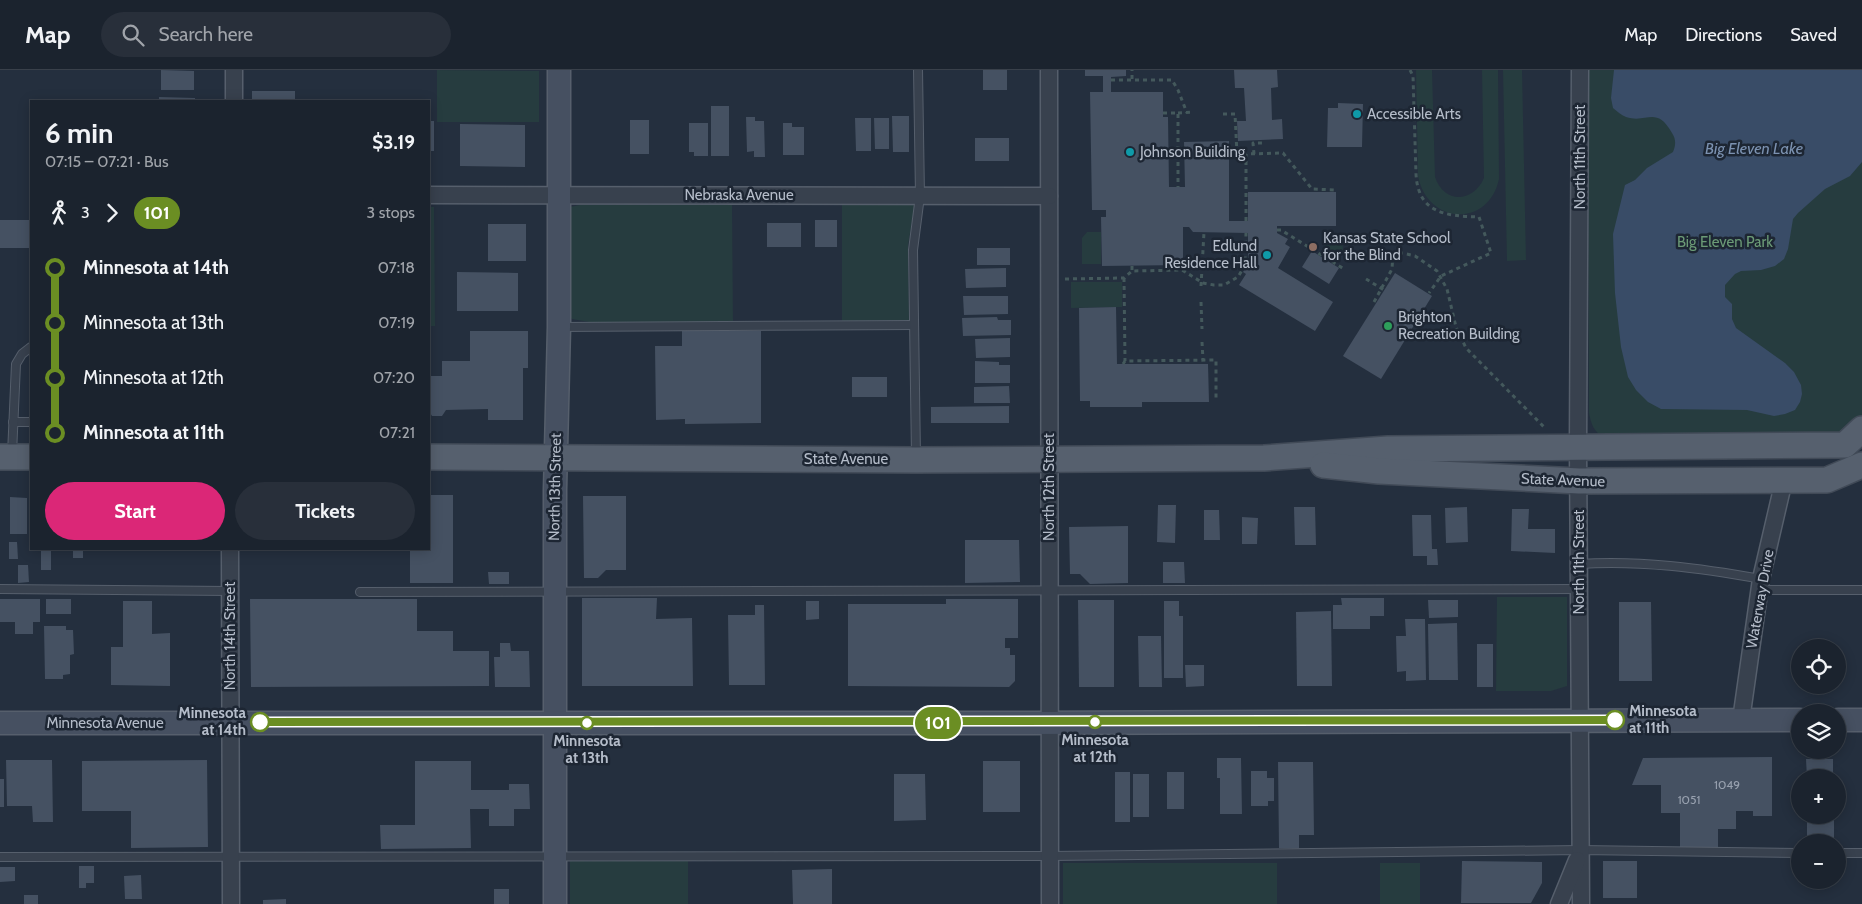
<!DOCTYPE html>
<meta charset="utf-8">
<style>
:root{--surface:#1b232e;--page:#282f3a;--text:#f1f3f6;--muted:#a0a4aa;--line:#39404a;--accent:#db2777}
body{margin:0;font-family:Cabin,sans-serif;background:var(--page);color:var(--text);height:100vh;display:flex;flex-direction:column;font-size:19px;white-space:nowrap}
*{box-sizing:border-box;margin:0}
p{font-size:16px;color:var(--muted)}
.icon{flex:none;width:28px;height:28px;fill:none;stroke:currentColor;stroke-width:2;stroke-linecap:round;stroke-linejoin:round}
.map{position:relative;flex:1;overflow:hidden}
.drawer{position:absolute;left:30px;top:30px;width:400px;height:450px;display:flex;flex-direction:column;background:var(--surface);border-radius:0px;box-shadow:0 2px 12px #0003,0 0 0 1px var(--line)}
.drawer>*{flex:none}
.badge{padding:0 10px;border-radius:16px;font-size:18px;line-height:32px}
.fabs{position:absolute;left:1791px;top:569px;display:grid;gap:10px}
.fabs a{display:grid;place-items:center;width:55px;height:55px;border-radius:50%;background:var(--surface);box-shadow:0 2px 12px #0003,0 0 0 1px var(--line);font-size:25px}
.map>.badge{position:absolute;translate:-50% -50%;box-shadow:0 0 0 2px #fff}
.legs{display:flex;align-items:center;gap:8px;height:55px;padding:0 15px;font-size:16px}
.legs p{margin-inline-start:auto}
.overview{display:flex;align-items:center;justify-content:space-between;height:85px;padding:0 15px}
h1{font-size:28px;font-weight:700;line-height:38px}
.cta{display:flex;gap:10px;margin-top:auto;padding:10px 15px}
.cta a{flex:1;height:58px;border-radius:30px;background:var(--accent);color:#fff;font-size:20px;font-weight:700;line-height:58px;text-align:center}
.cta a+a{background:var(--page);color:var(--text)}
ul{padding:0 15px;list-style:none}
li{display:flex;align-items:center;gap:18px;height:55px;font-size:19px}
li i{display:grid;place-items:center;width:8px;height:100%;margin:0 6px;background:currentColor}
li i::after{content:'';width:12px;height:12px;margin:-6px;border:4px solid;border-radius:50%;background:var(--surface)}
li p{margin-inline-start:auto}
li:first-child i{background:linear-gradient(#0000 50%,currentColor 0)}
li:last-child i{background:linear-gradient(currentColor 50%,#0000 0)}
header{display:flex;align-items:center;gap:30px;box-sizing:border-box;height:70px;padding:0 25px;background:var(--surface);border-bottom:1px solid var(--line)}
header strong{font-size:24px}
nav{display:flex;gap:28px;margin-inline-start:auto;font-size:18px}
.search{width:350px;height:45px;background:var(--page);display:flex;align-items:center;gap:12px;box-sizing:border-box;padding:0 18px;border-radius:28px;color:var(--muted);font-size:19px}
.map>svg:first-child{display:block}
</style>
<header>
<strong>Map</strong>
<div class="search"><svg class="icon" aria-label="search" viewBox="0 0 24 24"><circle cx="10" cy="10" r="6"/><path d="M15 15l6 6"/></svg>Search here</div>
<nav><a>Map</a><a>Directions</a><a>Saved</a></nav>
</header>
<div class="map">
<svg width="1862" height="834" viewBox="0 0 1862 834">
<rect width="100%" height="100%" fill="#242f3e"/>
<!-- green -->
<g fill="#263c3f">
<path d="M437,0L539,1V52H437Z"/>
<path d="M1416,0H1432L1435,107C1444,134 1473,133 1484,108L1482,0H1498L1499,109C1488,159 1427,154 1418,106Z"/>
<path d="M1503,0H1522L1526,190L1507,191Z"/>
<path d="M1588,0H1862V354L1839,365L1604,368C1594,362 1591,354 1589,343Z"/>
<path d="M915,134L908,175L909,250L842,251V135Z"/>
<path d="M580,135H732L733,252L595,253L572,249L568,245V141L570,137Z"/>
<path d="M429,137H434L435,256H429Z"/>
<path d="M1087,162H1101V194H1082V168Z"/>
<path d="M1324,163H1342L1343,181H1327L1324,179Z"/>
<path d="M1071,212H1122V237L1071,238Z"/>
<path d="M1497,527H1567V616L1551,621H1496Z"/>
<rect x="570" y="791" width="118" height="43"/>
<rect x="1063" y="793" width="214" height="41"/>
<rect x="1380" y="793" width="40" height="41"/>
</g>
<!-- water -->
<path fill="#394c67" d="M1614,0H1862V92L1850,106L1825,119L1798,143L1793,149L1788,179L1784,189L1775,196L1761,200L1741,201L1735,204L1725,215V227L1732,234V249L1736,258L1785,293L1794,302L1801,315L1802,324L1800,332L1795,340L1785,344L1774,346L1747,340L1661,339L1648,332L1636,320L1628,307L1621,277L1615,223L1613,164L1625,115L1635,110L1647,98L1673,82C1676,75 1676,69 1672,63C1656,35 1647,54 1626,47C1621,45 1617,41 1613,38L1611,28Z"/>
<!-- building -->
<g fill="#455162">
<path d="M161,0L194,1V20H161Z"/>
<rect x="983" y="0" width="24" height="20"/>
<path d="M1085,0H1126V6L1111,7V22H1163V47H1168L1169,117H1185L1184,72L1229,71V151H1248V122H1336V156H1277V163L1288,169L1285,174L1290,177L1278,198L1333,232L1315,261L1239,215L1246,204L1243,202L1248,194V163L1193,162L1189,157H1183V195L1102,196L1101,147H1106V140H1092L1090,22H1103V6H1085Z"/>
<path d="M1234,0H1277L1278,17L1271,18L1272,50L1282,49L1283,69L1238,71L1237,51H1246L1244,18H1235Z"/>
<rect x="252" y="21" width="43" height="10"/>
<path d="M159,27L195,28V31H159Z"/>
<path d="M1338,33L1363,34L1362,77H1327L1328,38H1338Z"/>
<rect x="711" y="36" width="18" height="50"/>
<path d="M892,46H909V82H893Z"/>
<path d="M746,47H755V51H764L765,87H754V81L747,82Z"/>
<path d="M855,48H871V81H856Z"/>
<path d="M874,48H889V79H875Z"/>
<rect x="630" y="50" width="19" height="34"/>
<rect x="429" y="51" width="5" height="30"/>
<path d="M689,53H708V86H694V82H689Z"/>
<path d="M783,53H792V57H804V85H783Z"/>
<path d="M460,54L525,55V97L460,96Z"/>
<rect x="975" y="68" width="34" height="23"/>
<rect x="0" y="150" width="31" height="28"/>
<rect x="815" y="150" width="22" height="27"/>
<rect x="767" y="153" width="34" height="24"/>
<rect x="488" y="154" width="38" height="37"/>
<rect x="977" y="178" width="33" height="17"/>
<path d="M1312,181L1339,198L1329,214L1302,197Z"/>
<path d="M1006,198V217L966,218L965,199Z"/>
<path d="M457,202L518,203V241H457Z"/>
<path d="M1395,203L1432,226L1381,309L1343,286Z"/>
<path d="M963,226H1008V244L964,245Z"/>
<path d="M1116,237L1117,294H1208L1209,332H1142V337H1090V331H1080L1079,238Z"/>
<path d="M997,247L998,250H1011V265L963,266L962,248Z"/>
<path d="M470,261H528V298H523V350H488V339L446,340L442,346H432L429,341V306H442V291H470Z"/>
<path d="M682,261H761V353L685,354V349L656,350L655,276H682Z"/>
<path d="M1010,268V287L976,288L975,269Z"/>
<path d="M975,291L999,292V295H1010V313H975Z"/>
<rect x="852" y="307" width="35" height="20"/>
<path d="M1009,316L1010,333H974V317Z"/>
<path d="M1009,336V353H931V337Z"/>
<path d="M429,425H453V513H410V479H429Z"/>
<path d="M583,426H626V500H606L598,508H584Z"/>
<path d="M10,427L27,428V464H10Z"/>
<path d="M1158,435H1176L1175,473L1157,472Z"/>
<path d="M1294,437H1315L1316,475H1295Z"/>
<path d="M1467,437L1468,472L1446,473L1445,438Z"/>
<path d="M1512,439H1529L1528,459H1555V483L1511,481Z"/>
<path d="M1204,440H1219L1220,470H1204Z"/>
<path d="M1412,445H1431L1432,479H1437L1438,495H1427V486H1413Z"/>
<path d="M1242,447L1258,448L1257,474H1242Z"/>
<path d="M1128,456V513L1090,514L1080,504H1070L1069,457Z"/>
<path d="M965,470H1019L1020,512L965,513Z"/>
<path d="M9,472H17L18,489H9Z"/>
<rect x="41" y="479" width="10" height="21"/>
<rect x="73" y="479" width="10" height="9"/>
<path d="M1163,492H1184L1185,513H1163Z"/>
<path d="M18,495H28L29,512L18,513Z"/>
<path d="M488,502H509V514H489Z"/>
<path d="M582,528H657L656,549L692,548L693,616H582Z"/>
<path d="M1341,528H1384V546H1370V559H1333V535H1342Z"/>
<path d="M0,529H40V552H33V564H15V552H0Z"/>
<rect x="46" y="529" width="25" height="15"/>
<path d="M250,529H417V561H453V581H489V616L251,617Z"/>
<path d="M946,529H1018V568H1005V578H1010V585H1015V611L1009,617L848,616V534H946Z"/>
<path d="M1078,530H1114V617H1079Z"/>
<path d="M1428,530H1458V547L1429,548Z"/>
<path d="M123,531H152V564L170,563V616L111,615V577H123Z"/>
<path d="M806,531H819V549L806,550Z"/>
<path d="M1164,531H1179V546H1183V608H1164Z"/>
<path d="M1619,532H1651L1652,611H1619Z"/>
<path d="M755,535H764L765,615H729L728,545H755Z"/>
<path d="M1331,541L1332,616H1297L1296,542Z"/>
<path d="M1405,549H1425L1426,610L1406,611V601L1397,602L1396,566H1406Z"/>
<path d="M1457,553L1458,610H1429L1428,554Z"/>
<path d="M44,556H66V560H73L74,584L70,585V604L63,605V609H45Z"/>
<path d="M1138,566H1161L1162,617H1139Z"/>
<path d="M500,573H510L511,581H529L530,617H495L494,587H500Z"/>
<rect x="1477" y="574" width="16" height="43"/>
<path d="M1185,595H1204V616L1186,617Z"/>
<path d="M1772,687V746H1753V741H1736V759H1718V778H1680V743H1661V715H1632L1643,688Z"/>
<path d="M1217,688H1241L1242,744H1220V708H1217Z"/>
<path d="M1806,689H1833V708H1807Z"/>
<path d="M6,690H52L53,752H33L32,736H7Z"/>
<path d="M207,690L208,777L131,778V741H82V691Z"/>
<path d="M415,691H471V720H509V714H529L530,739H514V756H489V739H470L471,778L381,779L380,755H415Z"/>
<rect x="983" y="691" width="37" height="51"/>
<path d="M1278,692H1313L1314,765H1299V778H1279Z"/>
<path d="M1251,701H1267V708H1274V731H1268V736H1251Z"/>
<rect x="1115" y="702" width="15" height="50"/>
<rect x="1167" y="702" width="17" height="37"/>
<path d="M894,704H925L926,750L894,751Z"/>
<rect x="1133" y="704" width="16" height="43"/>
<rect x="0" y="709" width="4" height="28"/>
<rect x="1807" y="745" width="27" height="27"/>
<path d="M1462,791L1542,792V813L1531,833H1461Z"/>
<rect x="1603" y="791" width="34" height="37"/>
<path d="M79,796H94V813H86V818H79Z"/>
<path d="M0,797H15V811L0,812Z"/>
<path d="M832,799V834H793L792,800Z"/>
<path d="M141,805L142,829H125L124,806Z"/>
<rect x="494" y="819" width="15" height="15"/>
<rect x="24" y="825" width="14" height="9"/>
<path d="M286,829V834H263V830Z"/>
</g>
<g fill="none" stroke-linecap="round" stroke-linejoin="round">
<!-- lane casing -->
<g stroke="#565f6c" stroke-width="10">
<g id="lane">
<path d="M561,257L914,255"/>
<path d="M13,352H31"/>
<path d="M12,384L16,294L22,284L31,277"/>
<path d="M916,387L913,180L920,126L918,0"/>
<path d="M1579,494C1640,490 1700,498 1761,509"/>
<path d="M0,519L230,521"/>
<path d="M1759,520H1862"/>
<path d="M360,522L1579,519"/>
<path d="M1838,783H1862"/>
<path d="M0,787L1050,786L1580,780L1800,783"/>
</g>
</g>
<!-- street casing -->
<g stroke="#565f6c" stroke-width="19">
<g id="street">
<path d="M234,0V31"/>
<path d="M1049,0L1050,834"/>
<path d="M1580,0L1578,377L1581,834"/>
<path d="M429,125L1049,126"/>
<path d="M230,479L231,834"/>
<path d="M1741,650L1761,509L1784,410"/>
<path d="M1559,834L1577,790"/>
</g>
</g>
<!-- secondary casing -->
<g stroke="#565f6c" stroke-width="25">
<g id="secondary">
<path d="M1838,650H1862"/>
<path d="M0,653H1032L1800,650"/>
<path d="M555,834V420L559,257V0"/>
</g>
</g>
<!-- primary casing -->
<g stroke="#414a57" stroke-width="28">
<g id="primary">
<path d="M0,387H31"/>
<path d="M429,387L916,390L1264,388L1388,379L1845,375L1862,359"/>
<path d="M1323,395L1379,401L1579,411L1827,410L1862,395"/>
</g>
</g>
<!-- path -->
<g stroke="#44595c" stroke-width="3" stroke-dasharray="4 4" stroke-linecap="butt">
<path d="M1410,0L1413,6L1416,104C1418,143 1445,146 1479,147L1491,183L1441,206L1429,223"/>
<path d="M1132,9V0"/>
<path d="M1111,10H1172L1178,20L1187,43"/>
<path d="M1163,43H1178V117"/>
<path d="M1178,43L1193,42"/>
<path d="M1223,44H1235L1237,84H1246"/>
<path d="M1254,84L1253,73H1262V70"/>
<path d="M1246,151V84L1283,83L1312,119L1335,120"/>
<path d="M1277,160H1281L1344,199"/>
<path d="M1383,183H1403L1415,186L1437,201L1447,219L1456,257L1466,278L1545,358"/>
<path d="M1322,185L1325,180"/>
<path d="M1132,196V201"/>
<path d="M1124,208L1125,291"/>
<path d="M1065,209L1124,208L1132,201L1182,200L1203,213L1214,215H1224L1238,207L1245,195L1246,163"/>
<path d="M1366,209L1384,220"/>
<path d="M1201,216L1204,162"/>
<path d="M1201,232L1202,259"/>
<path d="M1374,232L1392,199L1393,183"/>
<path d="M1202,272L1203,290"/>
<path d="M1123,294L1125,291L1216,290V329"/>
</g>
<!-- lane -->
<use href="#lane" stroke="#38414e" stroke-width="8"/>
<!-- street -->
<use href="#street" stroke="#38414e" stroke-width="16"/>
<!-- secondary -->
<use href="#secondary" stroke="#465061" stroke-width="22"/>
<!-- primary -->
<use href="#primary" stroke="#56606e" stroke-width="25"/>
</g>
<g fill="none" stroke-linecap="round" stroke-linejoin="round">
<!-- line-1 casing -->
<g stroke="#fff" stroke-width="11">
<path id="line-1" d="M260,652L1615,650"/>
</g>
<!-- line-1 -->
<use href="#line-1" stroke="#6b8e23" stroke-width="8"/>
</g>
<!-- markers -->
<g fill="#0f9aa8" stroke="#1d2633" stroke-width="2">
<circle cx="1357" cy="44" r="5"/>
<circle cx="1130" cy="82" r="5"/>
<circle cx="1267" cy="185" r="5"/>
</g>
<circle fill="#8d6e63" stroke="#1d2633" stroke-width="2" cx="1313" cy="177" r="5"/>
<circle fill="#2e9e5b" stroke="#1d2633" stroke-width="2" cx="1388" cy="256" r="5"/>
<g fill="#fff" stroke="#6b8e23" stroke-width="2.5">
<circle cx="1615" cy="650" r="9"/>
<circle cx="260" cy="652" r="9"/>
<circle cx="1095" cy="652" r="6"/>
<circle cx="587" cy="653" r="6"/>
</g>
<g text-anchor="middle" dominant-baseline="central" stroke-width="5" stroke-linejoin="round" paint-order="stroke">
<!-- number labels -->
<g font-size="12" fill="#98a1af">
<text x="1727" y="714">1049</text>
<text x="1689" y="729">1051</text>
</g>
<!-- poi labels -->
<g font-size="15" fill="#b4bcc9" stroke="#1d2633" text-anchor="start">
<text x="1367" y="44">Accessible Arts</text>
<text x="1140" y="82">Johnson Building</text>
<text x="1323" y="168">Kansas State School<tspan x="1323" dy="17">for the Blind</tspan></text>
<text x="1257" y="176" text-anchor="end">Edlund<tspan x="1257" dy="17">Residence Hall</tspan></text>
<text x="1398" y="247">Brighton<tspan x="1398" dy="17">Recreation Building</tspan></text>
</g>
<!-- street labels -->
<g font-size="15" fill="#b4bcc9" stroke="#1d2633">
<text transform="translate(1580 87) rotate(-90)">North 11th Street</text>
<text x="739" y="125">Nebraska Avenue</text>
<text x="846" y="389">State Avenue</text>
<text transform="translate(1563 410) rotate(2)">State Avenue</text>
<text transform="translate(555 417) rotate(-89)">North 13th Street</text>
<text transform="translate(1049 417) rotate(-90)">North 12th Street</text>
<text transform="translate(1579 492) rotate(-90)">North 11th Street</text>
<text transform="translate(1760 529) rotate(-80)">Waterway Drive</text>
<text transform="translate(230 566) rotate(-90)">North 14th Street</text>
<text x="105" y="653">Minnesota Avenue</text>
</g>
<!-- park labels -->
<g font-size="15" fill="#6b9a76" stroke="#1d2633">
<text x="1725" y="172">Big Eleven Park</text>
</g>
<!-- stop labels -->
<g font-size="15" font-weight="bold" fill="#b4bcc9" stroke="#1d2633">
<text x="1629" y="641" text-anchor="start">Minnesota<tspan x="1629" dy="17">at 11th</tspan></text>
<text x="246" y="643" text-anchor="end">Minnesota<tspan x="246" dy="17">at 14th</tspan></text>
<text x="1095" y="670">Minnesota<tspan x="1095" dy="17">at 12th</tspan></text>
<text x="587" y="671">Minnesota<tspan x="587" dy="17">at 13th</tspan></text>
</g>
<!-- water labels -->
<g font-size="16" font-style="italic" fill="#7c92b1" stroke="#1d2633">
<text x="1754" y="78">Big Eleven Lake</text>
</g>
</g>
</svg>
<div class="fabs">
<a><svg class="icon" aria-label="locate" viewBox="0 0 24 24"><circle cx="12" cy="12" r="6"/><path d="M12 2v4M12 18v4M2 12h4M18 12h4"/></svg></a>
<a><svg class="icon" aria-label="layers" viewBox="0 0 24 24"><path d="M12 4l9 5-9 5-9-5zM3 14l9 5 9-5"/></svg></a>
<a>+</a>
<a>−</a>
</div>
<b class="badge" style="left:938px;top:653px;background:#6b8e23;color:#fff">101</b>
<section class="drawer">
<div class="overview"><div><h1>6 min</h1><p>07:15 – 07:21 · Bus</p></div><b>$3.19</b></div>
<div class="legs"><svg class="icon" aria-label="walk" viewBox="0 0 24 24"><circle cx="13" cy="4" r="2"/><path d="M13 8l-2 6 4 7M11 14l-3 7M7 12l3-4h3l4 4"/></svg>3<svg class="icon" aria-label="forward" viewBox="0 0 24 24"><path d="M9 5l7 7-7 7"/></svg><b class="badge" style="background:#6b8e23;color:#fff">101</b><p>3 stops</p></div>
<ul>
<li><i style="color:#6b8e23"></i><b>Minnesota at 14th</b><p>07:18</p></li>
<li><i style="color:#6b8e23"></i><span>Minnesota at 13th</span><p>07:19</p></li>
<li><i style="color:#6b8e23"></i><span>Minnesota at 12th</span><p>07:20</p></li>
<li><i style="color:#6b8e23"></i><b>Minnesota at 11th</b><p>07:21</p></li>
</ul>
<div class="cta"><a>Start</a><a>Tickets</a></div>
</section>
</div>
